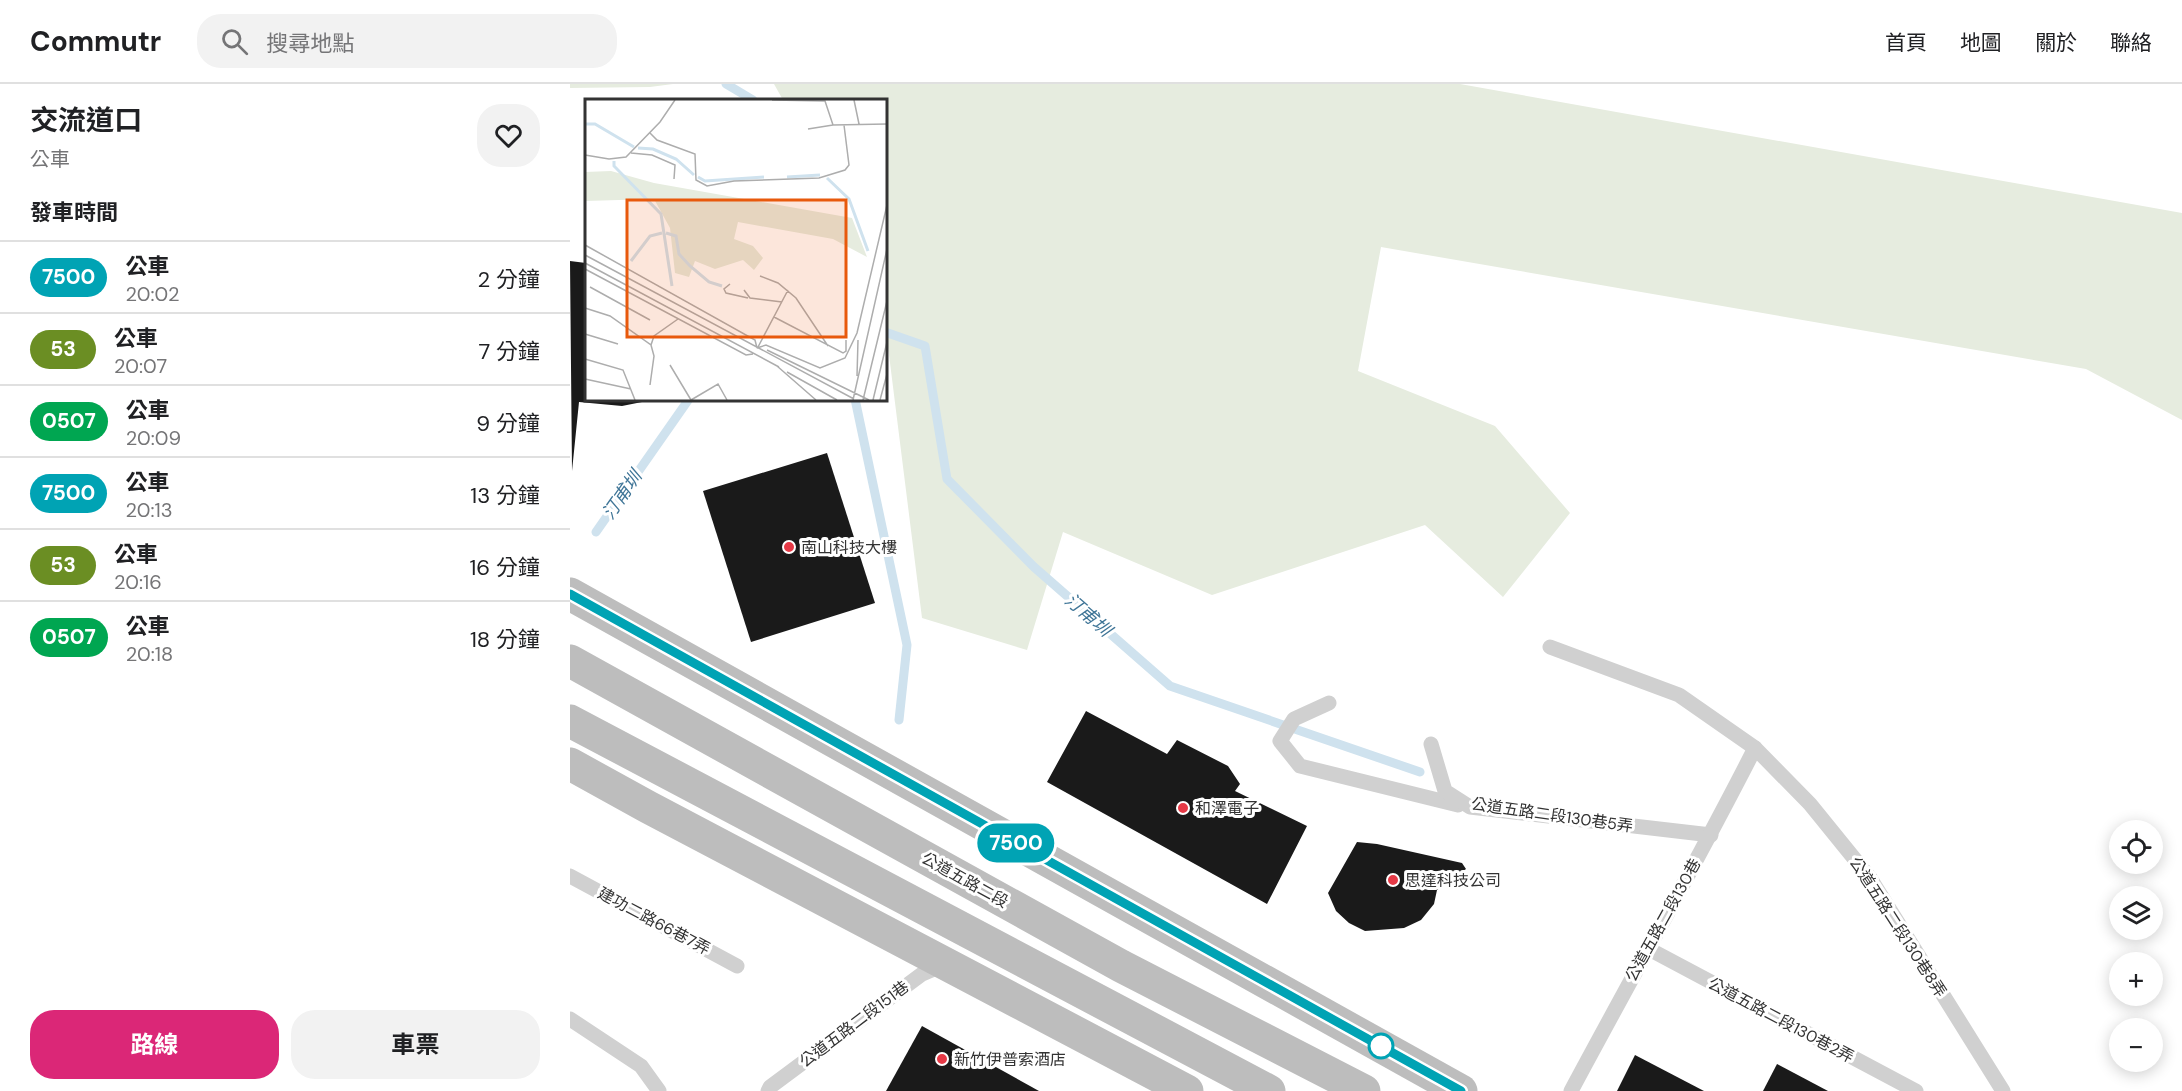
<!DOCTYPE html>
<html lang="zh-TW">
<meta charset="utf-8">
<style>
:root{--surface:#fff;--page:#f2f2f2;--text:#202124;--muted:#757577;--line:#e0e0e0;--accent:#db2777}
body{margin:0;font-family:"DM Sans","Noto Sans TC",sans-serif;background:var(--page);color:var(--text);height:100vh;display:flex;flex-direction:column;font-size:22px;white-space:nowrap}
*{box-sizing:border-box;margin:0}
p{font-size:20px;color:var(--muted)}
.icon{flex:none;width:33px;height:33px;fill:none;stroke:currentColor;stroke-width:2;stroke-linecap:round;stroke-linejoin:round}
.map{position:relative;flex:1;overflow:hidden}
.panel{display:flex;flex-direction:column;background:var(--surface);width:570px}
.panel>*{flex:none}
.badge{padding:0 12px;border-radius:20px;font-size:21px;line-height:39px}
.tools{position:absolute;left:1539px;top:736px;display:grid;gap:12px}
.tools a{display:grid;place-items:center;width:54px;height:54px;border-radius:50%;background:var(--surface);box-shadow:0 3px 15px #0003;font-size:30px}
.map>.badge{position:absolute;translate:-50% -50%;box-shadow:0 0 0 3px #fff}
h2{padding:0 30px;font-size:22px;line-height:54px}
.round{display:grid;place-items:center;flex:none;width:63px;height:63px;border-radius:24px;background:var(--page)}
.headline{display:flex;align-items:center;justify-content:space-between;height:102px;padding:0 30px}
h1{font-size:28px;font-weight:700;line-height:45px}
.action{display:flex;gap:12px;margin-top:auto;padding:12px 30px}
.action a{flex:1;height:69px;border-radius:24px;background:var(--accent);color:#fff;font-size:24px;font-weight:700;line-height:69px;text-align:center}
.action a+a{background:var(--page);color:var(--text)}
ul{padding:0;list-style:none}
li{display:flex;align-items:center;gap:18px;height:72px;padding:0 30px;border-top:2px solid var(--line)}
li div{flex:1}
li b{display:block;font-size:22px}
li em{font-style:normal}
li .badge{min-width:66px;font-weight:700;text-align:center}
header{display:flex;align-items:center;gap:36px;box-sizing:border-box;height:84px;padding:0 30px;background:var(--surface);border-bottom:2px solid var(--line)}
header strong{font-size:28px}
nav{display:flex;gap:33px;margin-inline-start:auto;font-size:21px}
.search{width:420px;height:54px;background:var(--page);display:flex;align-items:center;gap:15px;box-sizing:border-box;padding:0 21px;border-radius:24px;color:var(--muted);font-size:22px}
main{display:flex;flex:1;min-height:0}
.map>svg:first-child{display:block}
</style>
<header>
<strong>Commutr</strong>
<div class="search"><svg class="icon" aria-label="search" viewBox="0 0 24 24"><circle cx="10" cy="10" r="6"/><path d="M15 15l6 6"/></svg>搜尋地點</div>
<nav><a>首頁</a><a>地圖</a><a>關於</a><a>聯絡</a></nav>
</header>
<main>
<section class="panel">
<div class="headline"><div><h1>交流道口</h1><p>公車</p></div><a class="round"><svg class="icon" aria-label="heart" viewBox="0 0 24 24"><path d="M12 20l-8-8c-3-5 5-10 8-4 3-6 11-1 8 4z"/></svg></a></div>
<h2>發車時間</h2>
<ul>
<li><span class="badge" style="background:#00a3b4;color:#fff">7500</span><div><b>公車</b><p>20:02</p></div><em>2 分鐘</em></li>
<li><span class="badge" style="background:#6b8e23;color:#fff">53</span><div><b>公車</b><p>20:07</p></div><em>7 分鐘</em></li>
<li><span class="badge" style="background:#00a651;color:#fff">0507</span><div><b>公車</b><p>20:09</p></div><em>9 分鐘</em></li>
<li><span class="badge" style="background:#00a3b4;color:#fff">7500</span><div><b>公車</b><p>20:13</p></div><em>13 分鐘</em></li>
<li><span class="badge" style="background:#6b8e23;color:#fff">53</span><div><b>公車</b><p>20:16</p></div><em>16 分鐘</em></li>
<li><span class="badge" style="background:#00a651;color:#fff">0507</span><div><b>公車</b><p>20:18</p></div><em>18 分鐘</em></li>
</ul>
<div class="action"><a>路線</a><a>車票</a></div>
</section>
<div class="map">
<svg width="1612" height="1007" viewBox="0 0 1612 1007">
<rect width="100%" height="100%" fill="#fff"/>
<!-- green -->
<g fill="#e6ecdf">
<path d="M0,0H103L80,3L0,4Z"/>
<path d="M204,0H890L1612,129V336L1516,285L811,163L788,287L925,342L1000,429L933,513L855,441L642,511L493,448L457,566L352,534L315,239V16H213Z"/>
</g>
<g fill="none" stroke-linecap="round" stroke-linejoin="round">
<!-- stream -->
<g stroke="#cfe2ee" stroke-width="9">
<path d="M156,0L183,16"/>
<path d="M315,248L355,262L377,395L464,483L600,602L850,688"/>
<path d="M285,315L337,561L329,636"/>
<path d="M26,448L119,315"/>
</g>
</g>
<!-- building -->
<g fill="#1a1a1a">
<path d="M0,177L16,179V315L82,316L52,322L9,318L2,387Z"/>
<path d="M257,369L305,519L181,558L133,407Z"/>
<path d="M516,627L597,670L607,656L658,682L670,700L665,707L737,742L697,820L477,698Z"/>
<path d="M787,758L807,760L892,779L896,785L867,806L864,820L851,836L834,844L795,847L779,839L766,827L758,809Z"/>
<path d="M352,942L469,1007H316Z"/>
<path d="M1065,971L1134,1007H1047Z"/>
<path d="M1207,980L1258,1007H1193Z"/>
</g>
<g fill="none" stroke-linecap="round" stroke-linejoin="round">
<!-- lane -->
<g stroke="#d0d0d0" stroke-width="15">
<path d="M980,563L1109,611L1185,664L1240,720L1300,794L1433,1007"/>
<path d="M759,619L724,635L710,657L730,682L888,721"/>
<path d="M861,660L875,707L900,723L1141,751"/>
<path d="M0,792L167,882"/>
<path d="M1077,864L1346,1007"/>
<path d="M0,935L71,982L89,1007"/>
<path d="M198,1007L200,1003L352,890L373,881"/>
<path d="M1001,1007C1062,893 1126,780 1185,664"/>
</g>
<!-- secondary -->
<g stroke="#bdbdbd" stroke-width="33">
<path d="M0,510L891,1007"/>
<path d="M0,577L551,882L794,1007"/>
<path d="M0,637L699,1007"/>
<path d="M0,680L78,723L617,1007"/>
</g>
</g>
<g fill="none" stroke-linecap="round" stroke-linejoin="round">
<!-- line casing -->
<g stroke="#fff" stroke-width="14">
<path id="line" d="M0,510L891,1007"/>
</g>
<!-- line -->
<use href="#line" stroke="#00a3b4" stroke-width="9"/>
</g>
<!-- markers -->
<g fill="#e63946" stroke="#fff" stroke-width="2">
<circle cx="219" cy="463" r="6"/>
<circle cx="613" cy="724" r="6"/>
<circle cx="823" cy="796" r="6"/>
<circle cx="372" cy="975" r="6"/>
</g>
<circle fill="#fff" stroke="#00a3b4" stroke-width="3" cx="811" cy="962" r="12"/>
<g text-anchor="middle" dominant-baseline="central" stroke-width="6" stroke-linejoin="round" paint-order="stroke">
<!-- poi labels -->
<g font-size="16" fill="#333" stroke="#fff" text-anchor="start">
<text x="231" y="463">南山科技大樓</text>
<text x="625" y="724">和澤電子</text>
<text x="835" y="796">思達科技公司</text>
<text x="384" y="975">新竹伊普索酒店</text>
</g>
<!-- street labels -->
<g font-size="16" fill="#333" stroke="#fff">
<text transform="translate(982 731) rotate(8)">公道五路二段130巷5弄</text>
<text transform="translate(395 796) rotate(29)">公道五路二段</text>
<text transform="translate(1093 836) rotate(-61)">公道五路二段130巷</text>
<text transform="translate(84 837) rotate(28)">建功二路66巷7弄</text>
<text transform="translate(1328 843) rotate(57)">公道五路二段130巷8弄</text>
<text transform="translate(1211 936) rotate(28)">公道五路二段130巷2弄</text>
<text transform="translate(284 940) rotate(-37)">公道五路二段151巷</text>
</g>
<!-- water labels -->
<g font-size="18" font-style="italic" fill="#3f7597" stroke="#fff">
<text transform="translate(52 411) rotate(-55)">汀甫圳</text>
<text transform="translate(518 531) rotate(41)">汀甫圳</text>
</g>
</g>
<!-- overview -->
<g transform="translate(15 15)">
<rect width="302" height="302" fill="#fff"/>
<path d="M26,72L69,84L267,119L282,158L248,140L153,123L149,140L168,147L178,159L169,171L158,161L130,170L110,162L104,178L90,174L85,129L69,100L0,102V73Z" fill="#e6ecdf"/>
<path fill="none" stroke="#cfe2ee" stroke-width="3" d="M0,25H10L49,48M53,49L68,50L91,60L109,76M29,62V67L76,115L87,187M113,78L120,82L179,78M202,78L235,76M242,79L264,100L283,152M81,134L91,137L94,155L105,167L124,183L137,187M46,162L65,137L77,134"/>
<path fill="none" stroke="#adadad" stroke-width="1.5" d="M187,1L240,2L248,26L302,25M269,1L274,25M223,30L248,26M65,34L72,41L110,55L111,81L122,87L149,82L234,79L260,71L264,66L259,26M46,54L67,56L90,66L89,80M0,56L24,60L41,58L75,23L90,1M0,146L170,241L172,249M0,156L269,300M0,164L194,268M0,170L161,256L168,255M175,177L193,184L211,199L243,247M145,185L139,190L141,194L163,199M5,188L65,221M159,191L165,199L197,203M0,209L25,217L66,246L69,257L65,286M189,218L258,254L261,252V241M0,235L33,245M66,246L69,237L93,220M173,248L203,191M172,249L181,246L235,269L260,259L272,234L302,106M182,251L284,301M0,260L38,271L50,301M85,266L106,301M192,267L231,301M202,273L252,301M272,277L273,241M0,280L46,290M106,301L133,285L142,301M268,301L302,150M278,301L302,202M288,301L302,243M295,301L302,275"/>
<path fill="#e8590c" fill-opacity="0.15" stroke="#e8590c" stroke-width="3" d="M42,101H261V238H42Z"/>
<rect width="302" height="302" fill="none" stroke="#333" stroke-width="3"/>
</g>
</svg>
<div class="tools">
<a><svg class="icon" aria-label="locate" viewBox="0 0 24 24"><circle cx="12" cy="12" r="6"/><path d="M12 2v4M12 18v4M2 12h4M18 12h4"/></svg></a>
<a><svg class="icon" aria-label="layers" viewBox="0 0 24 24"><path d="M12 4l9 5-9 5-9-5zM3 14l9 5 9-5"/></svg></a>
<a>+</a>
<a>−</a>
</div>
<b class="badge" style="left:446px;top:759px;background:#00a3b4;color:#fff">7500</b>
</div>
</main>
